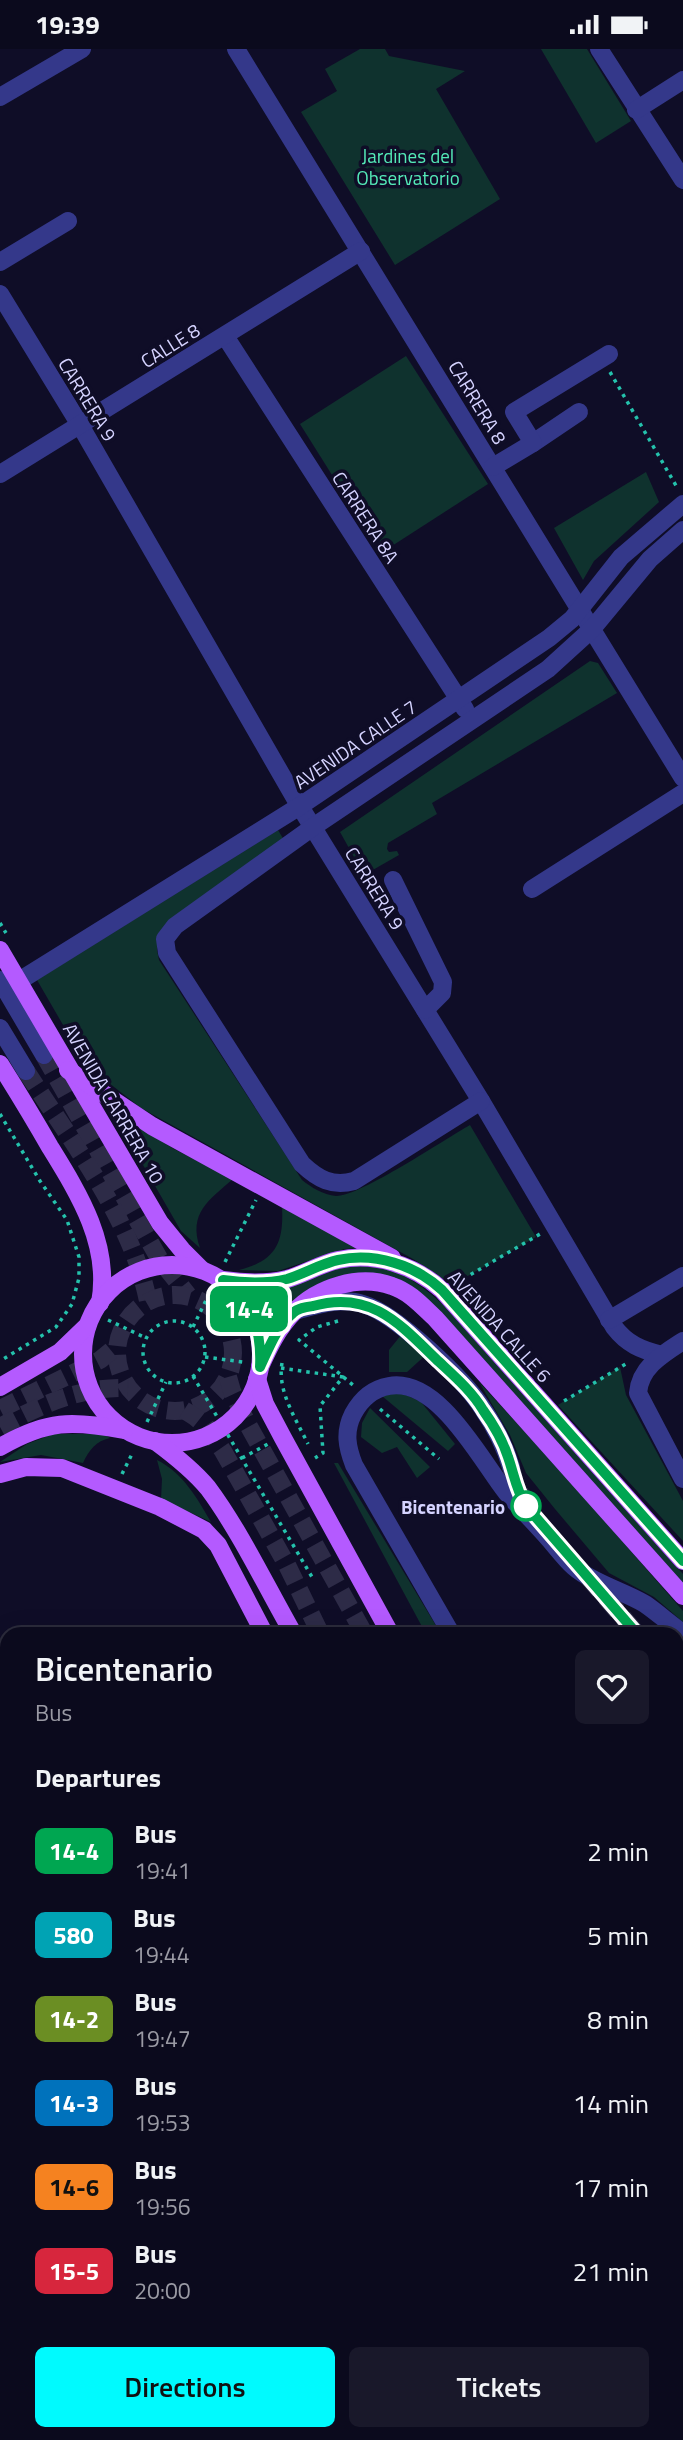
<!DOCTYPE html>
<style>
:root{--surface:#0b0a1d;--page:#19182a;--text:#f1f3f6;--muted:#9a9aa4;--line:#2b2b3b;--accent:#00fafe}
body{margin:0;font-family:"Titillium Web",sans-serif;background:var(--page);color:var(--text);height:100vh;display:flex;flex-direction:column;font-size:26px;white-space:nowrap}
*{box-sizing:border-box;margin:0}
p{font-size:23px;color:var(--muted)}
.icon{flex:none;width:38px;height:38px;fill:none;stroke:currentColor;stroke-width:2;stroke-linecap:round;stroke-linejoin:round}
.map{position:relative;flex:1;overflow:hidden}
.details{position:absolute;left:0px;top:1578px;width:684px;height:814px;display:flex;flex-direction:column;background:var(--surface);border-radius:21px 21px 0 0;box-shadow:0 7px 28px #0002,0 0 0 2px var(--line)}
.details>*{flex:none}
.badge{padding:0 14px;border-radius:10px;font-size:24px;line-height:46px}
.map>.badge{position:absolute;translate:-50% -50%;box-shadow:0 0 0 4px #fff}
h2{padding:0 35px;font-size:26px;line-height:63px}
.round{display:grid;place-items:center;flex:none;width:74px;height:74px;border-radius:10px;background:var(--page)}
.summary{display:flex;align-items:center;justify-content:space-between;height:119px;padding:0 35px}
h1{font-size:33px;font-weight:600;line-height:52px}
.cta{display:flex;gap:14px;margin-top:auto;padding:14px 35px}
.cta a{flex:1;height:80px;border-radius:10px;background:var(--accent);color:#111;font-size:28px;font-weight:600;line-height:80px;text-align:center}
.cta a+a{background:var(--page);color:var(--text)}
ul{padding:0;list-style:none}
li{display:flex;align-items:center;gap:21px;height:84px;padding:0 35px}
li div{flex:1}
li b{display:block;font-size:26px}
li em{font-style:normal}
li .badge{min-width:77px;font-weight:700;text-align:center}
.status{display:flex;justify-content:space-between;align-items:center;height:49px;padding:0 35px;background:var(--surface);direction:ltr}
.status svg{height:19px;fill:currentColor}
.map>svg:first-child{display:block}
</style>
<div class="status"><b>19:39</b><svg viewBox="0 0 49 12"><path d="M0 12V9h3v3zM5 12V6h3v6zM10 12V3h3v9zM15 12V0h3v12zM26 1h20v11H26zM47 4h2v5h-2z"/></svg></div>
<div class="map">
<svg width="683" height="2391" viewBox="0 0 683 2391">
<rect width="100%" height="100%" fill="#0f0d27"/>
<!-- green -->
<g fill="#0f322e">
<path d="M360,0H385L389,7L465,22L436,40L500,150L395,216L301,63L337,42L325,20Z"/>
<path d="M541,0H587L631,72L596,94Z"/>
<path d="M406,307L488,435L381,504L300,375Z"/>
<path d="M646,423L659,453L594,512L583,531L554,479Z"/>
<path d="M590,612L598,614L617,644L432,754L437,765L388,794L387,800L389,803L397,802L399,806L364,826L340,783Z"/>
<path d="M278,781L284,791L158,892L157,901L159,911L302,1131C311,1138 323,1146 336,1147C359,1148 445,1090 470,1076L536,1188L452,1236L413,1210L141,1059L100,1027L81,1007L37,931Z"/>
<path d="M112,1062L174,1100L233,1130C209,1151 188,1164 200,1199L181,1182Z"/>
<path d="M282,1158L356,1199L344,1200L278,1222L239,1221C275,1212 284,1195 282,1158Z"/>
<path d="M350,1217C397,1217 413,1229 447,1259L683,1525V1534L442,1264C424,1248 403,1229 378,1225C338,1218 298,1241 274,1271L257,1242C294,1241 316,1225 350,1217Z"/>
<path d="M406,1280L429,1303L407,1323H389V1301Z"/>
<path d="M620,1318L626,1346L683,1452V1492L558,1356Z"/>
<path d="M479,1333L568,1430L683,1562V1573L654,1548L609,1524L555,1460L526,1424L510,1386Z"/>
<path d="M400,1343L421,1353L455,1395L448,1402L382,1347Z"/>
<path d="M370,1359L430,1418L417,1429L397,1398L382,1404L361,1388L362,1374Z"/>
<path d="M53,1385H103L110,1389C96,1392 89,1401 83,1414L41,1406L0,1413L27,1395Z"/>
<path d="M157,1411C183,1424 197,1449 211,1473L161,1450L162,1430Z"/>
<path d="M334,1414H338L441,1585H426Z"/>
<path d="M677,2166L683,2177V2247L677,2237Z"/>
</g>
<g fill="none" stroke-linecap="round" stroke-linejoin="round">
<!-- minor-tunnel -->
<g stroke="#2d2b47" stroke-width="18" stroke-dasharray="18 9" stroke-linecap="butt">
<path d="M44,1006L160,1211L188,1246"/>
<path d="M26,1022C71,1092 132,1170 148,1252"/>
<circle cx="175" cy="1304" r="58"/>
<path d="M228,1328L232,1342L246,1372L365,1586"/>
<path d="M0,1360L100,1311L117,1297"/>
<path d="M184,1361L195,1368L205,1376L223,1402L287,1516L321,1586"/>
<path d="M0,1378C40,1356 82,1337 128,1339"/>
<path d="M511,1418L515,1435L530,1462"/>
<path d="M588,1528L638,1586"/>
</g>
<!-- path -->
<g stroke="#24c2ac" stroke-width="3.5" stroke-dasharray="3.5 5" stroke-linecap="butt">
<path d="M610,323L678,440"/>
<path d="M0,874L6,884"/>
<path d="M0,1065L40,1132L67,1171L79,1208V1229L72,1255L56,1278L0,1312"/>
<path d="M225,1213L256,1151"/>
<path d="M456,1234L540,1185"/>
<path d="M108,1271L146,1289"/>
<circle cx="174" cy="1303" r="31"/>
<path d="M338,1272L317,1278L299,1291L353,1336"/>
<path d="M193,1278L210,1243"/>
<path d="M205,1308L243,1313"/>
<path d="M282,1314C277,1342 296,1370 308,1395"/>
<path d="M281,1319L343,1328L320,1357L323,1404L315,1409"/>
<path d="M193,1327L312,1528"/>
<path d="M564,1352L629,1313"/>
<path d="M380,1360L439,1410"/>
<path d="M147,1373L166,1333"/>
<path d="M242,1409L268,1395"/>
<path d="M122,1425L133,1403"/>
<path d="M677,1612L683,1615"/>
<path d="M677,2076L683,2086"/>
<path d="M677,2323L683,2333"/>
</g>
<!-- minor -->
<g stroke="#34388a" stroke-width="18">
<path d="M236,0L683,729"/>
<path d="M599,0L683,131"/>
<path d="M0,48L82,0"/>
<path d="M636,61L683,31"/>
<path d="M0,213L68,172"/>
<path d="M0,245L80,376L296,751L481,1052L614,1278C627,1295 641,1301 662,1306"/>
<path d="M225,287L465,660"/>
<path d="M533,394L579,363"/>
<path d="M493,418L533,394L514,363L609,305"/>
<path d="M0,425L361,202"/>
<path d="M393,831L443,933L442,944L425,961"/>
<path d="M532,840L683,744"/>
<path d="M0,931L44,1006"/>
<path d="M19,932L300,757L549,589L572,570L621,508L683,455"/>
<path d="M0,979L26,1022"/>
<path d="M481,1052L354,1132C332,1138 318,1130 302,1115L167,904L165,890L175,877L313,778L548,620L592,580L650,510L683,481"/>
<path d="M295,1262C317,1256 341,1248 363,1255C396,1265 464,1330 483,1360C495,1378 505,1397 511,1418"/>
<path d="M609,1271L683,1227"/>
<path d="M683,1292C663,1305 640,1318 638,1344L683,1430"/>
<path d="M452,1586L354,1416C347,1398 344,1383 353,1365C361,1350 372,1340 389,1337C438,1328 480,1410 506,1443C520,1459 535,1474 549,1490C557,1499 565,1510 574,1518C591,1533 625,1543 645,1555C658,1564 670,1575 683,1584"/>
<path d="M677,1677L683,1673"/>
<path d="M0,1702L7,1698"/>
<path d="M677,2047L683,2043"/>
<path d="M0,2073L7,2069"/>
<path d="M677,2146L683,2157"/>
<path d="M677,2259L683,2268"/>
<path d="M301,2385L304,2391"/>
<path d="M453,2385L456,2391"/>
<path d="M156,2391L165,2385"/>
</g>
<!-- major -->
<g stroke="#b45aff" stroke-width="18">
<path d="M0,901L160,1174L182,1201L201,1220"/>
<path d="M0,1015C17,1042 34,1070 50,1098C79,1145 111,1196 100,1254"/>
<path d="M68,1021L152,1077L392,1209"/>
<circle cx="172" cy="1305" r="89"/>
<path d="M223,1231C244,1234 266,1235 287,1230C304,1225 320,1215 338,1211C375,1203 414,1216 442,1241L683,1512"/>
<path d="M260,1318C269,1298 278,1279 294,1263C318,1238 359,1225 392,1237C410,1243 422,1257 435,1269L683,1547"/>
<path d="M257,1330L265,1355L283,1389L391,1586"/>
<path d="M0,1338L60,1303L87,1277"/>
<path d="M155,1392C174,1406 193,1421 208,1439C240,1482 267,1539 294,1586"/>
<path d="M0,1398C47,1371 72,1371 124,1381"/>
<path d="M0,1425L26,1418L62,1419L160,1458L204,1481L218,1496L265,1586"/>
<path d="M677,2109L683,2119"/>
<path d="M677,2289L683,2298"/>
</g>
</g>
<g fill="none" stroke-linecap="round" stroke-linejoin="round">
<!-- line casing -->
<g stroke="#fff" stroke-width="16">
<path id="line" d="M638,1586L526,1457C516,1441 514,1425 508,1408C503,1392 493,1375 483,1361C471,1341 453,1326 436,1310C399,1274 370,1241 313,1257C306,1258 298,1259 293,1264C277,1277 269,1299 260,1318C262,1279 252,1257 223,1231C244,1234 266,1235 287,1230C304,1225 320,1215 338,1211C375,1203 415,1216 442,1241L683,1512"/>
</g>
<!-- line -->
<use href="#line" stroke="#00a651" stroke-width="10"/>
</g>
<!-- markers -->
<circle fill="#fff" stroke="#00a651" stroke-width="3.5" cx="526" cy="1457" r="14"/>
<g text-anchor="middle" dominant-baseline="central" stroke-width="7" stroke-linejoin="round" paint-order="stroke">
<!-- park labels -->
<g font-size="19" fill="#54eab8" stroke="#0f0d27">
<text x="408" y="106">Jardines del<tspan x="408" dy="22">Observatorio</tspan></text>
</g>
<!-- street labels -->
<g font-size="19" fill="#d5d3ff" stroke="#0f0d27">
<text transform="translate(170 296) rotate(-32)">CALLE 8</text>
<text transform="translate(88 350) rotate(59)">CARRERA 9</text>
<text transform="translate(478 353) rotate(59)">CARRERA 8</text>
<text transform="translate(366 468) rotate(57)">CARRERA 8A</text>
<text transform="translate(355 695) rotate(-34)">AVENIDA CALLE 7</text>
<text transform="translate(375 839) rotate(58)">CARRERA 9</text>
<text transform="translate(114 1054) rotate(60)">AVENIDA CARRERA 10</text>
<text transform="translate(500 1277) rotate(48)">AVENIDA CALLE 6</text>
</g>
<!-- stop labels -->
<g font-size="19" font-weight="bold" fill="#d5d3ff" stroke="#0f0d27" text-anchor="end">
<text x="505" y="1457">Bicentenario</text>
</g>
</g>
</svg>
<b class="badge" style="left:249px;top:1260px;background:#00a651;color:#fff">14-4</b>
<section class="details">
<div class="summary"><div><h1>Bicentenario</h1><p>Bus</p></div><a class="round"><svg class="icon" aria-label="heart" viewBox="0 0 24 24"><path d="M12 20l-8-8c-3-5 5-10 8-4 3-6 11-1 8 4z"/></svg></a></div>
<h2>Departures</h2>
<ul>
<li><span class="badge" style="background:#00a651;color:#fff">14-4</span><div><b>Bus</b><p>19:41</p></div><em>2 min</em></li>
<li><span class="badge" style="background:#00a3b4;color:#fff">580</span><div><b>Bus</b><p>19:44</p></div><em>5 min</em></li>
<li><span class="badge" style="background:#6b8e23;color:#fff">14-2</span><div><b>Bus</b><p>19:47</p></div><em>8 min</em></li>
<li><span class="badge" style="background:#0072bc;color:#fff">14-3</span><div><b>Bus</b><p>19:53</p></div><em>14 min</em></li>
<li><span class="badge" style="background:#f58220;color:#111">14-6</span><div><b>Bus</b><p>19:56</p></div><em>17 min</em></li>
<li><span class="badge" style="background:#d7263d;color:#fff">15-5</span><div><b>Bus</b><p>20:00</p></div><em>21 min</em></li>
</ul>
<div class="cta"><a>Directions</a><a>Tickets</a></div>
</section>
</div>
